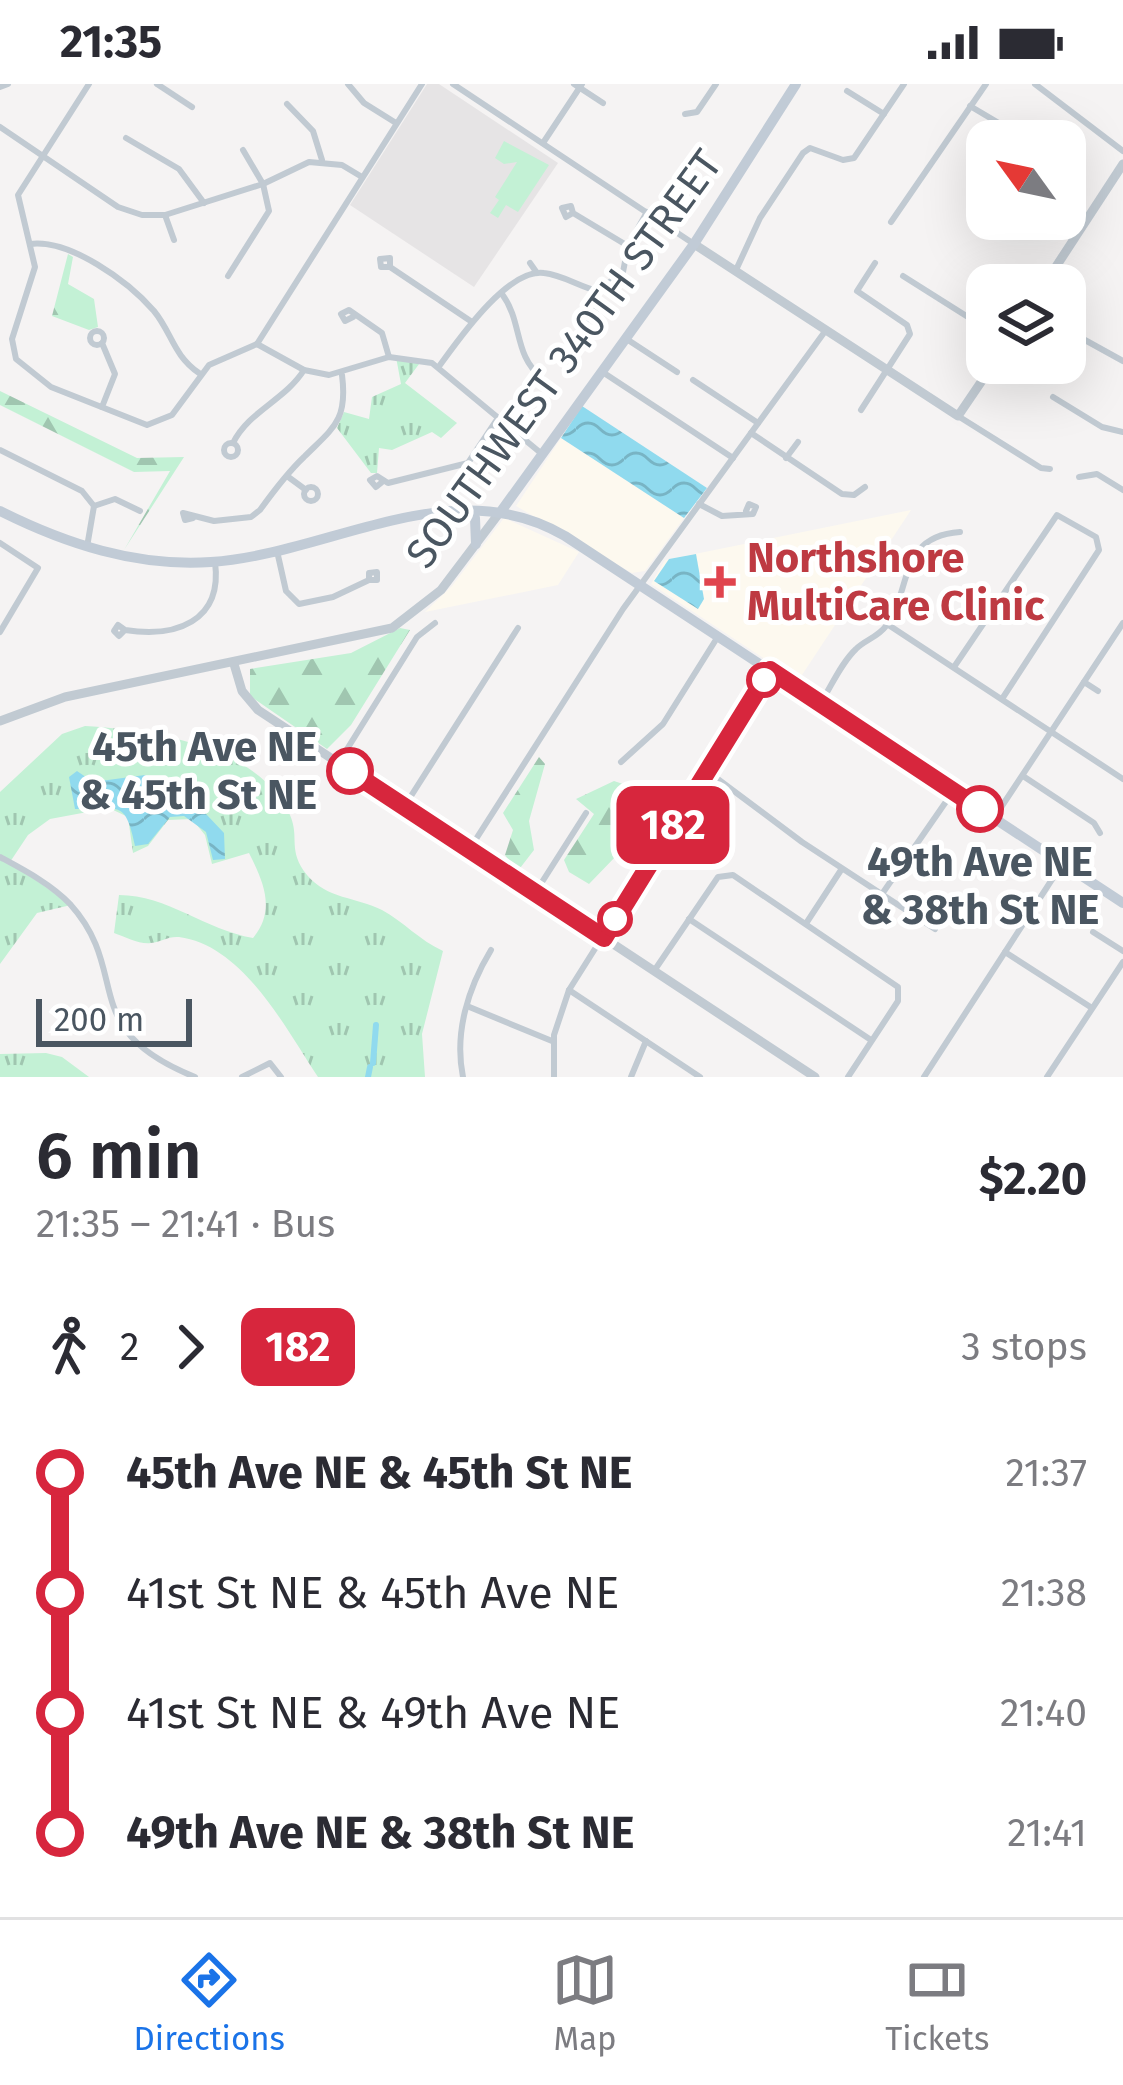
<!DOCTYPE html>
<meta charset="utf-8">
<style>
:root{--surface:#fff;--page:#f2f2f3;--text:#2b2b33;--muted:#7c7c81;--line:#e1e1e2;--accent:#1a73e8}
body{margin:0;font-family:"Fira Sans",sans-serif;background:var(--page);color:var(--text);height:100vh;display:flex;flex-direction:column;font-size:45px;white-space:nowrap}
*{box-sizing:border-box;margin:0}
p{font-size:39px;color:var(--muted)}
.icon{flex:none;width:66px;height:66px;fill:none;stroke:currentColor;stroke-width:2;stroke-linecap:round;stroke-linejoin:round}
.map{position:relative;height:993px;overflow:hidden}
.side{display:flex;flex-direction:column;background:var(--surface);flex:1}
.side>*{flex:none}
.badge{padding:0 24px;border-radius:18px;font-size:42px;line-height:78px}
.needle{width:78px;rotate:303deg}
.tools{position:absolute;left:966px;top:36px;display:grid;gap:24px}
.tools a{display:grid;place-items:center;width:120px;height:120px;border-radius:24px;background:var(--surface);box-shadow:0 12px 48px #0002;font-size:60px}
.scale{position:absolute;left:36px;bottom:30px;width:156px;box-sizing:border-box;padding-left:12px;border:6px solid #4a5661;border-top:0;font-size:33px;line-height:42px;white-space:nowrap;color:#4a5661;-webkit-text-stroke:9px #fff;paint-order:stroke}
.map>.badge{position:absolute;translate:-50% -50%;box-shadow:0 0 0 6px #fff}
.legs{display:flex;align-items:center;gap:18px;height:132px;padding:0 36px;font-size:39px}
.legs p{margin-inline-start:auto}
.headline{display:flex;align-items:center;justify-content:space-between;height:204px;padding:0 36px}
h1{font-size:66px;font-weight:600;line-height:90px}
ul{padding:0 36px;list-style:none}
li{display:flex;align-items:center;gap:42px;height:120px;font-size:45px}
li i{display:grid;place-items:center;width:18px;height:100%;margin:0 15px;background:currentColor}
li i::after{content:'';width:30px;height:30px;margin:-15px;border:9px solid;border-radius:50%;background:var(--surface)}
li p{margin-inline-start:auto}
li:first-child i{background:linear-gradient(#0000 50%,currentColor 0)}
li:last-child i{background:linear-gradient(currentColor 50%,#0000 0)}
.status{display:flex;justify-content:space-between;align-items:center;height:84px;padding:0 60px;background:var(--surface);direction:ltr}
.status svg{height:33px;fill:currentColor}
.tabs{display:flex;justify-content:space-around;align-items:center;height:168px;border-top:3px solid var(--line);background:var(--surface);font-size:33px;color:var(--muted)}
.tabs a{display:grid;justify-items:center;gap:6px}
.tabs .on{color:var(--accent)}
.map>svg:first-child{display:block}
</style>
<div class="status"><b>21:35</b><svg viewBox="0 0 49 12"><path d="M0 12V9h3v3zM5 12V6h3v6zM10 12V3h3v9zM15 12V0h3v12zM26 1h20v11H26zM47 4h2v5h-2z"/></svg></div>
<div class="map">
<svg width="1123" height="993" viewBox="0 0 1123 993">
<defs>
<pattern id="grass-tufts" width="24" height="20" patternUnits="userSpaceOnUse" patternTransform="scale(3)"><rect width="24" height="20" fill="#c3f1d5"/><path d="M3 7l-1-3M5 7V3M7 7l1-3M15 17l-1-3M17 17v-4M19 17l1-3" fill="none" stroke="#a0c6b0"/></pattern>
<pattern id="forest-firs" width="22" height="20" patternUnits="userSpaceOnUse" patternTransform="scale(3)"><rect width="22" height="20" fill="#c3f1d5"/><path d="M5 1l3.5 6h-7zM16 11l3.5 6h-7z" fill="#a0c6b0"/></pattern>
<pattern id="water-waves" width="16" height="10" patternUnits="userSpaceOnUse" patternTransform="scale(3)"><rect width="16" height="10" fill="#90daee"/><path d="M0 5q4-4 8 0t8 0" fill="none" stroke="#78b4c4"/></pattern>
</defs>
<rect width="100%" height="100%" fill="#f5f3f3"/>
<!-- commercial -->
<g fill="#fdf9ef">
<path d="M561,354L684,434L645,487L632,489L516,422Z"/>
<path d="M911,426L798,597L651,500L665,476Z"/>
<path d="M504,434L579,468L558,501L425,528L452,502Z"/>
</g>
<!-- education -->
<path fill="#e6e4e5" d="M427,0H439L558,79L474,203L350,121Z"/>
<!-- grass -->
<g fill="url(#grass-tufts)">
<path d="M396,273L422,276L405,299L457,339L441,354L432,348L392,366L379,364L377,389H371L337,344L344,328L369,335L372,313L401,300Z"/>
<path d="M85,642C152,646 258,661 290,731C300,754 287,766 307,791C327,815 356,813 382,826C404,838 419,856 443,867L422,950L425,993H318C286,945 243,861 179,853C168,852 161,858 151,859C141,861 125,853 114,849L119,811C167,811 206,846 253,854C276,826 264,799 249,769L212,780L205,751L192,735L168,736L148,762L133,769L128,733L109,724L50,735L28,751L10,778L71,821L37,829L0,880V708L62,650Z"/>
<path d="M46,969L62,973L89,993H0V970Z"/>
</g>
<!-- forest -->
<g fill="url(#forest-firs)">
<path d="M68,170L73,173L68,200L94,215L98,243L89,246L52,232Z"/>
<path d="M0,307L137,374L184,373L124,466L170,387L134,388L0,321Z"/>
<path d="M400,544L410,546L351,641L327,665L250,612V585L351,569Z"/>
<path d="M539,673L545,680L529,737L534,766L517,788L505,771L513,746L503,729Z"/>
<path d="M614,697L623,700L624,709L638,719L618,770L589,800L569,788L564,776L594,730L576,715Z"/>
</g>
<!-- garden -->
<path fill="#c3f1d5" d="M504,57L549,81L518,128L506,121L498,134L490,129L499,116L495,113L517,78L504,80L495,74Z"/>
<!-- water -->
<g fill="url(#water-waves)">
<path d="M582,322L707,404L684,434L561,354Z"/>
<path d="M696,470L704,515L698,525L654,497L669,475Z"/>
<path d="M77,687L93,698L145,691L165,710L189,712L224,749L225,775L213,776L206,748L184,732L170,733L148,760L135,762C125,713 118,726 75,725L69,693Z"/>
</g>
<g fill="none" stroke-linecap="round" stroke-linejoin="round">
<!-- canal -->
<g stroke="#90daee" stroke-width="6">
<path d="M373,979L376,941"/>
<path d="M368,993L370,983"/>
</g>
<!-- minor -->
<g stroke="#c1cad2" stroke-width="6">
<path d="M89,0L18,111L35,183L12,255L16,275L51,303L147,341L172,331L209,281L257,260"/>
<path d="M157,0L192,23"/>
<path d="M348,0L364,19L396,39"/>
<path d="M453,0L694,160"/>
<path d="M574,0L603,19"/>
<path d="M1035,0L1123,67"/>
<path d="M0,3L8,0"/>
<path d="M847,7L884,30"/>
<path d="M287,20L313,47L322,76"/>
<path d="M970,22L1029,57"/>
<path d="M685,30L697,28L716,0"/>
<path d="M0,43L118,123L142,131H165L263,100L309,78L342,81L362,93"/>
<path d="M1020,53L1031,42L1033,57"/>
<path d="M126,54L179,85L204,119"/>
<path d="M543,59L582,0"/>
<path d="M1065,70L1073,79"/>
<path d="M573,129L566,133L562,124L571,122L573,129L628,162"/>
<path d="M165,131L174,156"/>
<path d="M891,138L986,0"/>
<path d="M30,160C70,155 128,197 154,227C172,249 173,271 199,289"/>
<path d="M530,179L537,189"/>
<path d="M390,183V174L380,175L381,183H390L472,238"/>
<path d="M736,186L760,134L803,69L810,64L843,76L854,74L904,0"/>
<path d="M228,192L269,127L263,100L243,66"/>
<path d="M903,192L987,245"/>
<path d="M502,210C523,238 513,271 542,294"/>
<path d="M353,233L345,237L341,230L349,226L382,249L389,273"/>
<path d="M580,243L596,227L598,207L623,188L628,162L647,128"/>
<path d="M1065,245L1123,277"/>
<circle cx="97" cy="254" r="7"/>
<path d="M625,254L677,288"/>
<path d="M257,260L304,286L329,291L389,273L432,279L542,370"/>
<path d="M257,260L422,0"/>
<path d="M440,281C459,255 508,184 544,189C563,191 580,203 598,207"/>
<path d="M604,289L733,374"/>
<path d="M693,296L758,339"/>
<path d="M1053,313L1102,343L1123,348"/>
<path d="M102,323L115,290L102,259"/>
<path d="M861,326L910,250L907,241L857,207L875,179"/>
<path d="M958,332L1041,384L1050,385"/>
<path d="M751,349L842,410L854,411L865,403"/>
<path d="M233,359C249,327 285,316 304,286"/>
<circle cx="231" cy="366" r="7"/>
<path d="M0,366L82,407L94,422"/>
<path d="M786,374L798,358"/>
<path d="M287,392L306,406"/>
<path d="M1079,393L1097,390L1123,406"/>
<path d="M381,399L376,403L370,396L377,392L388,399L468,379L496,337"/>
<circle cx="311" cy="410" r="7"/>
<path d="M699,420L722,432L753,430L756,423L749,420L746,427"/>
<path d="M94,422L115,415L140,427"/>
<path d="M193,434L185,436L183,429L214,437L251,433L260,426C273,408 287,389 304,373C333,344 348,337 342,291"/>
<path d="M0,459L38,484L0,548"/>
<path d="M87,463L94,422"/>
<path d="M277,467L286,507L299,520L333,513L369,496"/>
<path d="M377,488V496H369V489Z"/>
<path d="M887,540L1123,695"/>
<path d="M125,546L118,541L114,547L119,552L125,546C175,554 223,538 215,478"/>
<path d="M954,583L1057,431L1096,453L1099,466L1002,615"/>
<path d="M1084,598L1098,607"/>
<path d="M820,620C831,603 841,579 856,565C865,556 878,553 886,542C912,508 897,452 960,448"/>
<path d="M339,678L417,553L435,539"/>
<path d="M621,678L663,640L717,554"/>
<path d="M707,687L802,758L935,845"/>
<path d="M1023,692L1094,739L1100,749"/>
<path d="M404,723L518,544"/>
<path d="M994,734L1123,539"/>
<path d="M469,766L623,525L826,246"/>
<path d="M0,773C24,786 51,800 70,820C133,890 75,945 195,993"/>
<path d="M535,809L586,729"/>
<path d="M882,810L952,709"/>
<path d="M689,835L871,956"/>
<path d="M807,838L841,786"/>
<path d="M1093,848L1123,867"/>
<path d="M1005,868L1092,924"/>
<path d="M654,887L718,793L733,791L898,903V917L848,993"/>
<path d="M569,906L700,993"/>
<path d="M467,922L552,957"/>
<path d="M242,993L270,979L281,993"/>
<path d="M463,993C454,949 468,904 491,866"/>
<path d="M554,993V951L569,906L769,589"/>
<path d="M631,993L646,957"/>
<path d="M924,993L1062,780"/>
<path d="M1047,993L1123,878"/>
</g>
<!-- tertiary -->
<g stroke="#c1cad2" stroke-width="9">
<path d="M694,160L958,332L994,279"/>
<path d="M1044,201L1123,80"/>
<path d="M234,580L242,607L258,626L815,993"/>
<path d="M0,637L65,613L392,544L441,506L500,428"/>
</g>
<!-- secondary -->
<g stroke="#c1cbd6" stroke-width="10">
<path d="M444,426L475,434L476,460"/>
<path d="M502,426L694,160L796,0"/>
<path d="M0,427C66,460 136,483 211,478C330,470 452,385 565,452L1123,819"/>
</g>
</g>
<g fill="none" stroke-linecap="round" stroke-linejoin="round">
<!-- line-1 casing -->
<g stroke="#fff" stroke-width="27">
<path id="line-1" d="M350,687L604,854L770,586L980,725"/>
</g>
<!-- line-1 -->
<use href="#line-1" stroke="#d7263d" stroke-width="18"/>
</g>
<!-- markers -->
<path fill="#e0444e" stroke="#fff" stroke-width="4.5" d="M714 480h12v12h12v12h-12v12h-12v-12h-12v-12h12z"/>
<g fill="#fff" stroke="#d7263d" stroke-width="6">
<circle cx="764" cy="596" r="15"/>
<circle cx="350" cy="687" r="21"/>
<circle cx="980" cy="725" r="21"/>
<circle cx="615" cy="835" r="15"/>
</g>
<g text-anchor="middle" dominant-baseline="central" stroke-width="10" stroke-linejoin="round" paint-order="stroke">
<!-- street labels -->
<g font-size="42" fill="#4a5661" stroke="#fff">
<text transform="translate(564 275) rotate(-54)">SOUTHWEST 340TH STREET</text>
</g>
<!-- health labels -->
<g font-size="42" font-weight="bold" fill="#be3a42" stroke="#fff" text-anchor="start">
<text x="747" y="474">Northshore<tspan x="747" dy="48">MultiCare Clinic</tspan></text>
</g>
<!-- stop labels -->
<g font-size="42" font-weight="bold" fill="#4a5661" stroke="#fff" text-anchor="end">
<text x="317" y="663">45th Ave NE<tspan x="317" dy="48">&amp; 45th St NE</tspan></text>
<text x="980" y="778" text-anchor="middle">49th Ave NE<tspan x="980" dy="48">&amp; 38th St NE</tspan></text>
</g>
</g>
</svg>
<div class="tools">
<a><svg class="needle" viewBox="-14 -14 28 28"><path d="M0-13l5 13h-10z" fill="#e53935"/><path d="M0 13l5-13h-10z" fill="#7c7c81"/></svg></a>
<a><svg class="icon" aria-label="layers" viewBox="0 0 24 24"><path d="M12 4l9 5-9 5-9-5zM3 14l9 5 9-5"/></svg></a>
</div>
<div class="scale">200 m</div>
<b class="badge" style="left:673px;top:741px;background:#d7263d;color:#fff">182</b>
</div>
<section class="side">
<div class="headline"><div><h1>6 min</h1><p>21:35 – 21:41 · Bus</p></div><b>$2.20</b></div>
<div class="legs"><svg class="icon" aria-label="walk" viewBox="0 0 24 24"><circle cx="13" cy="4" r="2"/><path d="M13 8l-2 6 4 7M11 14l-3 7M7 12l3-4h3l4 4"/></svg>2<svg class="icon" aria-label="forward" viewBox="0 0 24 24"><path d="M9 5l7 7-7 7"/></svg><b class="badge" style="background:#d7263d;color:#fff">182</b><p>3 stops</p></div>
<ul>
<li><i style="color:#d7263d"></i><b>45th Ave NE &amp; 45th St NE</b><p>21:37</p></li>
<li><i style="color:#d7263d"></i><span>41st St NE &amp; 45th Ave NE</span><p>21:38</p></li>
<li><i style="color:#d7263d"></i><span>41st St NE &amp; 49th Ave NE</span><p>21:40</p></li>
<li><i style="color:#d7263d"></i><b>49th Ave NE &amp; 38th St NE</b><p>21:41</p></li>
</ul>
</section>
<nav class="tabs">
<a class="on"><svg class="icon" aria-label="directions" viewBox="0 0 24 24"><path d="M12 3l9 9-9 9-9-9zM9 14v-3h6M13 9l2 2-2 2"/></svg>Directions</a>
<a><svg class="icon" aria-label="map" viewBox="0 0 24 24"><path d="M3 6l6-2 6 2 6-2v14l-6 2-6-2-6 2zM9 4v14M15 6v14"/></svg>Map</a>
<a><svg class="icon" aria-label="tickets" viewBox="0 0 24 24"><path d="M3 7h18v10H3zM15 7v10"/></svg>Tickets</a>
</nav>
